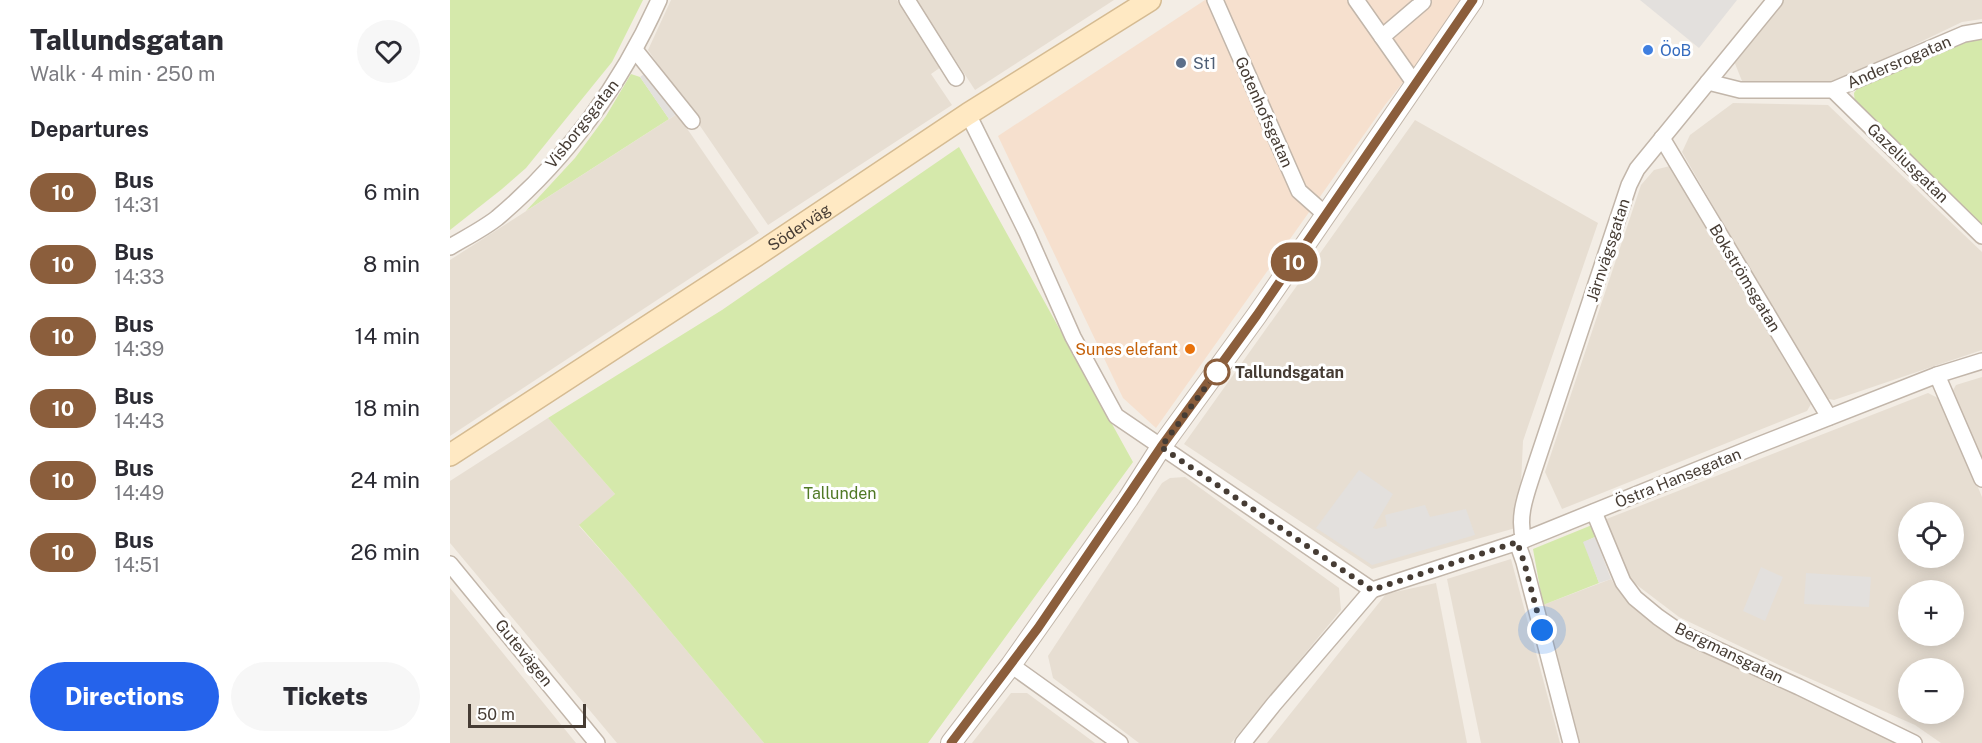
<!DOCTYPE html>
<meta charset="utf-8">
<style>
:root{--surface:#fff;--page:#f7f7f7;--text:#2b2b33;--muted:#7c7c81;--accent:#2563eb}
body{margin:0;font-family:"Public Sans",sans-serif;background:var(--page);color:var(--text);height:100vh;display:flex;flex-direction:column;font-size:22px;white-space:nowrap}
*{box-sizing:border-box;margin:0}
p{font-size:20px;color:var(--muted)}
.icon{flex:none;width:33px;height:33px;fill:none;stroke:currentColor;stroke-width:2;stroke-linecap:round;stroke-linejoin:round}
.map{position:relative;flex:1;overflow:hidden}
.side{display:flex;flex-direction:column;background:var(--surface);width:450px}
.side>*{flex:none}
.badge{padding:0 12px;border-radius:20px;font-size:21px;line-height:39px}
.tools{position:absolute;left:1448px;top:502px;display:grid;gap:12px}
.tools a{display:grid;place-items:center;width:66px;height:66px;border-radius:50%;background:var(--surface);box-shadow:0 3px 15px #0003;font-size:30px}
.scale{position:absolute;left:18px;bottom:15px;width:118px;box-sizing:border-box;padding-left:6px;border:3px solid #463c34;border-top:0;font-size:16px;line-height:21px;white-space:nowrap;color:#463c34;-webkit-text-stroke:4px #fff;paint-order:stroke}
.you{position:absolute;width:30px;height:30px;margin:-15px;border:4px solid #fff;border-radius:50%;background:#1a73e8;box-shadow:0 0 0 9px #1a73e833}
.map>.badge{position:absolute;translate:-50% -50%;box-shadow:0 0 0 3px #fff}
h2{padding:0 30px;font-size:22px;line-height:54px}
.round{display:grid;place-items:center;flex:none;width:63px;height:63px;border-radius:32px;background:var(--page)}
.head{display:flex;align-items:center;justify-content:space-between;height:102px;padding:0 30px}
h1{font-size:28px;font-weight:800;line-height:45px}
.button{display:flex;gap:12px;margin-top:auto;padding:12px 30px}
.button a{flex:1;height:69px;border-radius:36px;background:var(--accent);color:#fff;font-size:24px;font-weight:800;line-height:69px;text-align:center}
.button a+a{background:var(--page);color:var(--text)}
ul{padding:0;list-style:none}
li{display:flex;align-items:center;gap:18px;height:72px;padding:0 30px}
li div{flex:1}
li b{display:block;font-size:22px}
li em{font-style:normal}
li .badge{min-width:66px;font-weight:700;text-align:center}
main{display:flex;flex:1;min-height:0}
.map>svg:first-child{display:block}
</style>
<main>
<section class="side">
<div class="head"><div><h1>Tallundsgatan</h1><p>Walk · 4 min · 250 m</p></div><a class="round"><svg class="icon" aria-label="heart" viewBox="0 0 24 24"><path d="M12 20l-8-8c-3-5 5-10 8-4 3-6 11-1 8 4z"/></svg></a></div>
<h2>Departures</h2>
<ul>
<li><span class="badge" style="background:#8b5e3c;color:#fff">10</span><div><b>Bus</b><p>14:31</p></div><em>6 min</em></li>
<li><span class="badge" style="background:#8b5e3c;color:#fff">10</span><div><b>Bus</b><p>14:33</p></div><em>8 min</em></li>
<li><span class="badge" style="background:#8b5e3c;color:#fff">10</span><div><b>Bus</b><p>14:39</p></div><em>14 min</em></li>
<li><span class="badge" style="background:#8b5e3c;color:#fff">10</span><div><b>Bus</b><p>14:43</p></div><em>18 min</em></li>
<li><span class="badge" style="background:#8b5e3c;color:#fff">10</span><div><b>Bus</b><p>14:49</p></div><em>24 min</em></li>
<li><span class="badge" style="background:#8b5e3c;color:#fff">10</span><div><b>Bus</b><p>14:51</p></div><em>26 min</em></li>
</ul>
<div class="button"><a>Directions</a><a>Tickets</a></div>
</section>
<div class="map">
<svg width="1532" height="743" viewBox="0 0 1532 743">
<rect width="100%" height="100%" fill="#f3ede5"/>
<!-- residential -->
<g fill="#e7ded2" fill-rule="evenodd">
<path d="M221,0H447L491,67L481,74L502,105L318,225L198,50Z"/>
<path d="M466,0H664L525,90Z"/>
<path d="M1333,0H1532V19L1512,22L1383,84L1292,81L1284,61Z"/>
<path d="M1283,103L1378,105L1532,252V350L1384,400L1374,398L1232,152L1240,135Z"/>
<path d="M227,114L309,233L0,436V260Z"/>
<path d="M965,120L1148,223L1073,441L1069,527L922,569L734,444Z"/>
<path d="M1220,166L1361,404L1357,411L1112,509L1095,472L1191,185L1204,170Z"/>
<path d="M1532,377V463L1502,392L1506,385Z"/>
<path d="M1478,393L1492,400L1532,497V743H1491L1465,725L1329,665L1229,617L1175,576L1154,520ZM1458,513H1503V558H1458ZM1458,591H1503V636H1458ZM1458,669H1503V714H1458Z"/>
<path d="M98,418L165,494L129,526L180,583L314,743H167L0,543V481Z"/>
<path d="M735,477L889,588L891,610L781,743H689L603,678L598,656L712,483L720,478Z"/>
<path d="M1061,559L1110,743H1031L997,579Z"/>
<path d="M1161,579L1166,587L1220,633L1459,743H1129L1093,605Z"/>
<path d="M986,583L1017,743H817L936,594Z"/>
<path d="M0,588L126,743H0Z"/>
<path d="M561,693H577L645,743H522Z"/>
</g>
<!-- commercial -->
<path fill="#f6e0ce" d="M755,0H1018L935,105L706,428L673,398L548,136Z"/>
<!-- green -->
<g fill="#d5e9ab">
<path d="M0,0H193L162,62L76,168L52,189L0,230Z"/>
<path d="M1532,38V225L1405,104L1404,93L1410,85L1516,40Z"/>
<path d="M181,74L190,77L219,119L76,211L125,158L156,116Z"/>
<path d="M509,147L683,462L478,743H314L180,583L129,525L165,494L98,418L272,310Z"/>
<path d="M1142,525L1145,537L1134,542L1149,583L1093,605L1083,549Z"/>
</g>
<!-- parking -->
<g fill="#e3e0dd">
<path d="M1190,0H1287L1249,48Z"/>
<path d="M198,71L227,114L219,119L190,77Z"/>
<path d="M909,470L943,494L923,528L926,529L937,526L935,515L975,505L980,517L1016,509L1025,535L922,565L866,528Z"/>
<path d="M1145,537L1161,579L1149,583L1133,542Z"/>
<path d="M1311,567L1333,577L1315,621L1293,611Z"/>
<path d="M1356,573L1421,577L1419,607L1354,604Z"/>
</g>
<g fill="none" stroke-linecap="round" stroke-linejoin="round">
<!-- minor casing -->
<g stroke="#c2b6aa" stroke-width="18">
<g id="minor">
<path d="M457,0L506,78"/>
<path d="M765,0L849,191L876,215"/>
<path d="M906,0L965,84"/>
<path d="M932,37L973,2L971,0"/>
<path d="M185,50L242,121"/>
<path d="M1258,82L1290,90H1383L1514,34L1532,31"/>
<path d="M1383,90L1532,236"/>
<path d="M518,114L577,233L623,337L666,416L922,590"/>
<path d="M1212,138L1379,417"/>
<path d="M0,247C15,238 33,229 47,218C117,159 172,83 209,0"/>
<path d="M1487,375L1532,479"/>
<path d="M1144,512L1173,582L1185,598L1208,617L1231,633L1349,687L1464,743"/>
<path d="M1074,540C1067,517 1076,495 1083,473L1179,185L1187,169L1325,0"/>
<path d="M1067,542L1074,562L1121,743"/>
<path d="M0,564L147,743"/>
<path d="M922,590L1074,540L1306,446L1487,375L1532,361"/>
<path d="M561,665L670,743"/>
<path d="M793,743L824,704L922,590"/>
</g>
</g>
<!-- tertiary casing -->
<g stroke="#c2b6aa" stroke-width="22">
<path id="tertiary" d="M501,743L561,665L678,499L711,447L807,315L1023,0"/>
</g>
<!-- secondary casing -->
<g stroke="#d5bb92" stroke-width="24">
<g id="secondary">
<path id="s1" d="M0,455L304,257L518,114L700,0"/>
</g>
</g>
<!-- minor -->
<use href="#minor" stroke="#fff" stroke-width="15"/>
<!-- tertiary -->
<use href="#tertiary" stroke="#fff" stroke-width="20"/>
<!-- secondary -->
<use href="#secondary" stroke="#ffe9c3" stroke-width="21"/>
</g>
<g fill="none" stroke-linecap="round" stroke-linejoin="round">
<!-- line casing -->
<g stroke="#fff" stroke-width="14">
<path id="line" d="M501,743L588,628L711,447L807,315L1023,0"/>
</g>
<!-- line -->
<use href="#line" stroke="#8b5e3c" stroke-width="9"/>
<!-- walk -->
<path stroke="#463c34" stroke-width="6" stroke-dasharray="0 10.8" d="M767,372L711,447L922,590L1067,542L1074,562L1092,630"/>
</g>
<!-- markers -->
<circle fill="#3f7fe0" stroke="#fff" stroke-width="2" cx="1198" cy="50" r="6"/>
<circle fill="#5c6f8a" stroke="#fff" stroke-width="2" cx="731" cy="63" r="6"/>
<circle fill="#e8710a" stroke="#fff" stroke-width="2" cx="740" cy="349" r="6"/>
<circle fill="#fff" stroke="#8b5e3c" stroke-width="3" cx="767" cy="372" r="12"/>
<g text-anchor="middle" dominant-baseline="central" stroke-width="6" stroke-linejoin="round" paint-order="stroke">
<!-- shop labels -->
<g font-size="16" fill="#366cbe" stroke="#fff" text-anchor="start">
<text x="1210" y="50">ÖoB</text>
</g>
<!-- street labels -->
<g font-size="16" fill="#463c34" stroke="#fff">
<text transform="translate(1449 62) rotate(-23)">Andersrogatan</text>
<text transform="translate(814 112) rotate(66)">Gotenhofsgatan</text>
<text transform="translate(132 124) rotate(-52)">Visborgsgatan</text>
<text transform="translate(1458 163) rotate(44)">Gazeliusgatan</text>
<text stroke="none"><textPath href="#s1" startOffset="417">Söderväg</textPath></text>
<text transform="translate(1158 250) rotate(-72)">Järnvägsgatan</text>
<text transform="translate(1295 278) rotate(59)">Bokströmsgatan</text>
<text transform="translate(1228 478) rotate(-22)">Östra Hansegatan</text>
<text transform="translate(74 653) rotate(51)">Gutevägen</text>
<text transform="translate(1279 653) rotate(26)">Bergmansgatan</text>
</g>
<!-- service labels -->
<g font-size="16" fill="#4e5e75" stroke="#fff" text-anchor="start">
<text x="743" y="63">St1</text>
</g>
<!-- food labels -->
<g font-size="16" fill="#c56008" stroke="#fff" text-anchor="end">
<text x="728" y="349">Sunes elefant</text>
</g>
<!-- stop labels -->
<g font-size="16" font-weight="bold" fill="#463c34" stroke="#fff" text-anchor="start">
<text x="785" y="372">Tallundsgatan</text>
</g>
<!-- park labels -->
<g font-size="16" fill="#507925" stroke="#fff">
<text x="390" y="493">Tallunden</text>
</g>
</g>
</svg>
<div class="tools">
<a><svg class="icon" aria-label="locate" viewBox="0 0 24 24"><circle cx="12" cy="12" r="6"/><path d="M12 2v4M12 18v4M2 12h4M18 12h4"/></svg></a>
<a>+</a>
<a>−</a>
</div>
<div class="scale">50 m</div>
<div class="you" style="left:1092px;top:630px"></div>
<b class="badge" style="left:844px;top:262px;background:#8b5e3c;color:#fff">10</b>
</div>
</main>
